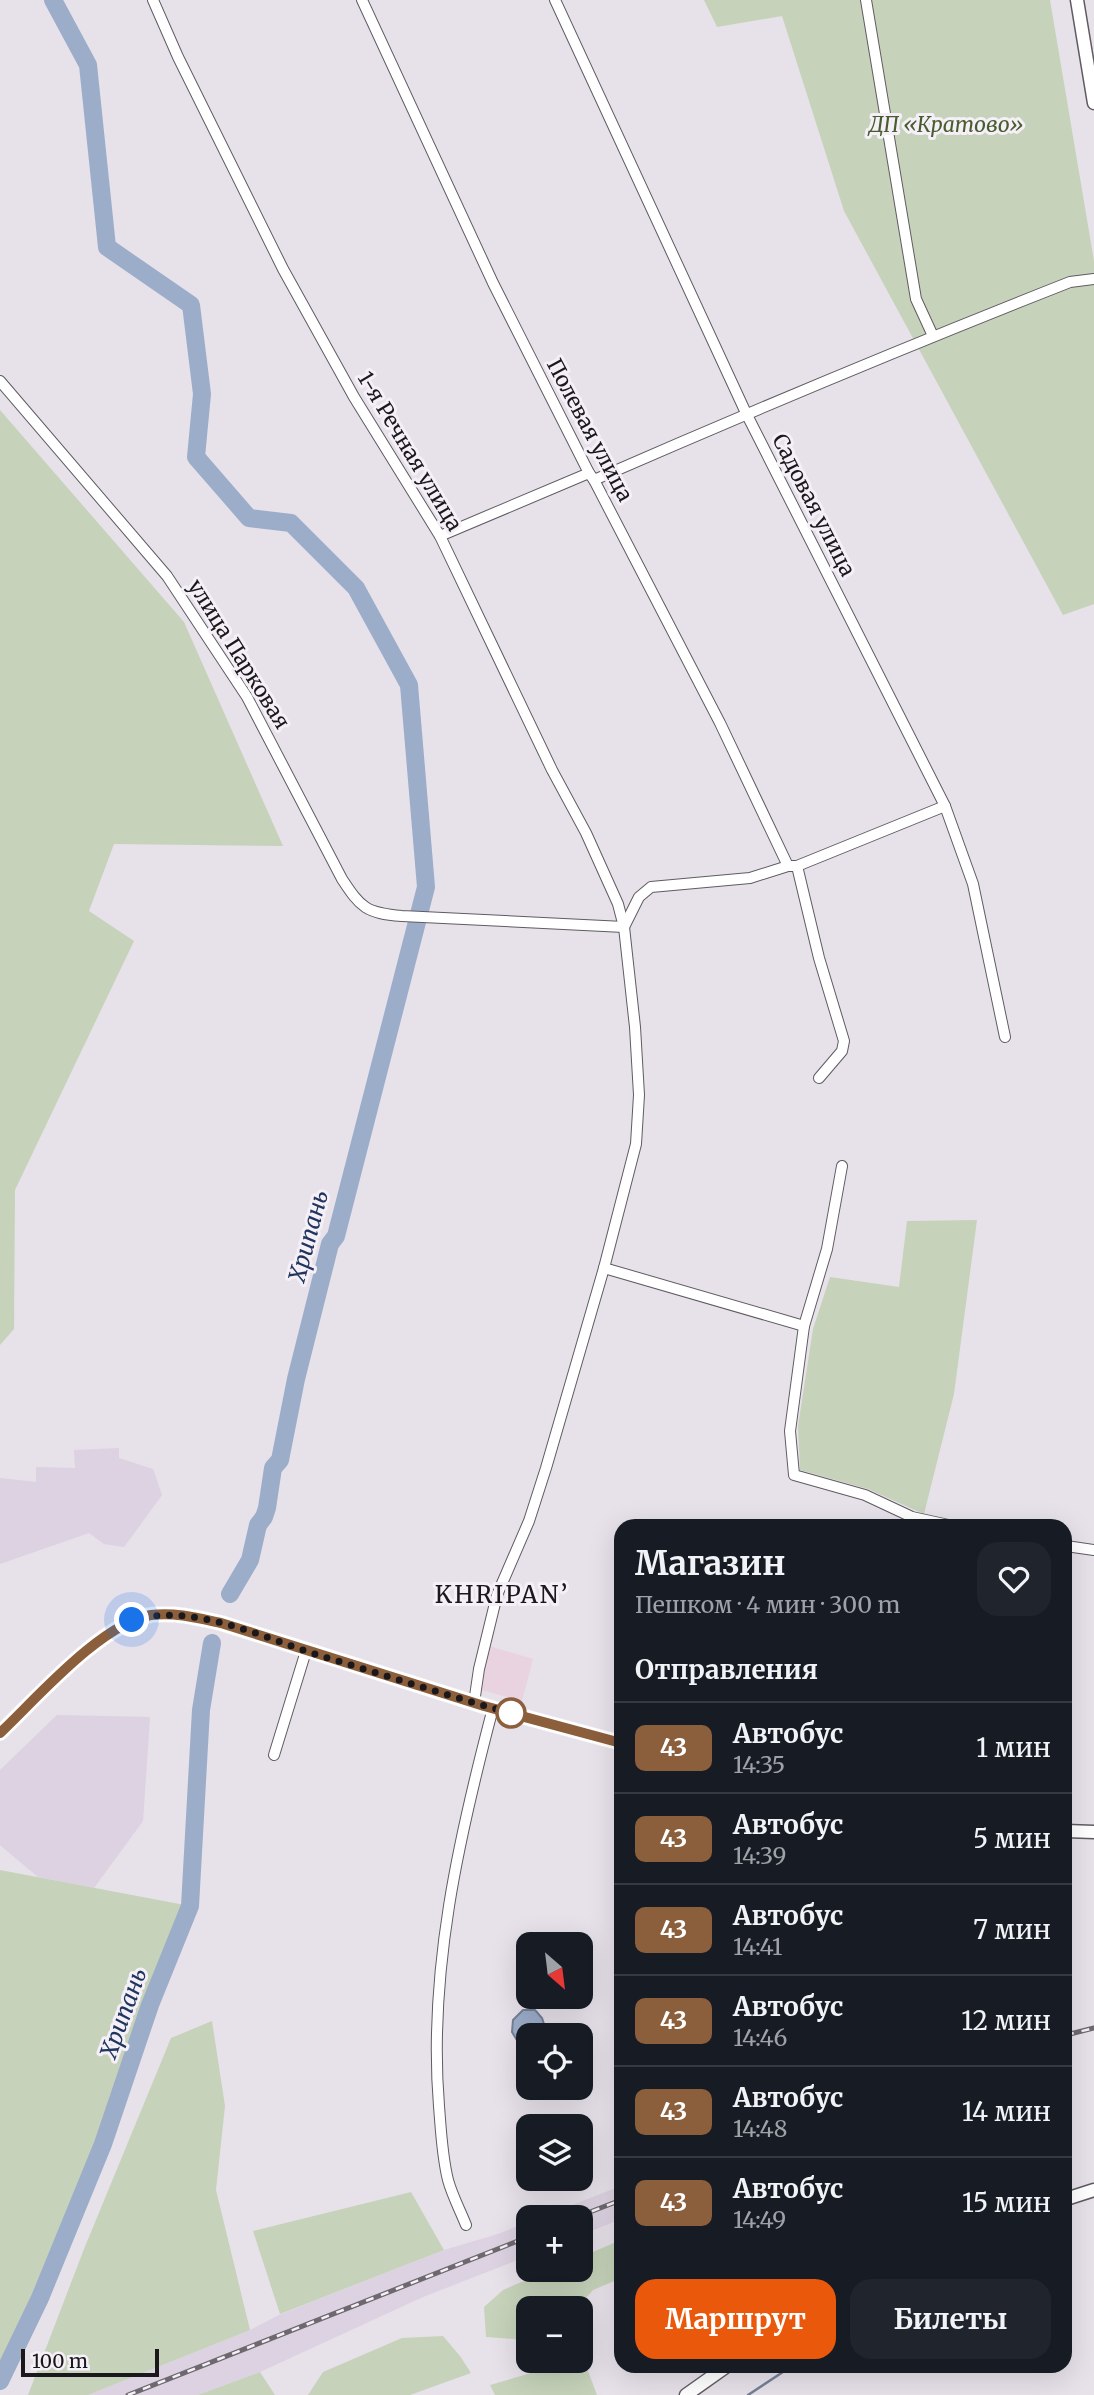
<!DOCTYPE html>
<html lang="ru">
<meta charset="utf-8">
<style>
:root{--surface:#171b24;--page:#20242c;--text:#f1f3f6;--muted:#9ea1a6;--line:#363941;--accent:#ea580c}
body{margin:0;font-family:Merriweather,serif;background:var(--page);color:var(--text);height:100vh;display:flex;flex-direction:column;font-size:26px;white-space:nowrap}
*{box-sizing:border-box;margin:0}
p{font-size:23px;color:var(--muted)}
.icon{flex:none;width:38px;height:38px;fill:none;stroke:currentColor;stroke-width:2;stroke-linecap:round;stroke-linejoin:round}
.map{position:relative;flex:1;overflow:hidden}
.side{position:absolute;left:614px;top:1519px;width:458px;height:854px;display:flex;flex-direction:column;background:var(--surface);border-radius:21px;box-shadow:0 7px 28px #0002}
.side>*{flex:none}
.badge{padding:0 14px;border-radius:10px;font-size:24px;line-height:46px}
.needle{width:46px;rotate:152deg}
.buttons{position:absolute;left:516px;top:1932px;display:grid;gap:14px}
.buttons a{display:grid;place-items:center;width:77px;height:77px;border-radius:14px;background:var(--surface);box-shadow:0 7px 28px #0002;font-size:35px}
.scale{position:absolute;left:21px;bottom:18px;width:138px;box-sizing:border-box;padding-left:7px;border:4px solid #1a181b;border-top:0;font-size:19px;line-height:24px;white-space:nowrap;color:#1a181b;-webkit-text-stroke:5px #f5eff7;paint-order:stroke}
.you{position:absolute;width:35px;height:35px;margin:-18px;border:5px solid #fff;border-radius:50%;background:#1a73e8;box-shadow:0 0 0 10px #1a73e833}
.map>.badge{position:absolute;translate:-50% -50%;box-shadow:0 0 0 4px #fff}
h2{padding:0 21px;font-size:26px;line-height:63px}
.round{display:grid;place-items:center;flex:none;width:74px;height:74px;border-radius:21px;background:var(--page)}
.headline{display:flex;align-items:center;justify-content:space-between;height:119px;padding:0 21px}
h1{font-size:33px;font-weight:700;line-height:52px}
.primary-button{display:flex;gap:14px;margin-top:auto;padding:14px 21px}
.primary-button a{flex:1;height:80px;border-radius:21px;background:var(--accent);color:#fff;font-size:28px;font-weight:700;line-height:80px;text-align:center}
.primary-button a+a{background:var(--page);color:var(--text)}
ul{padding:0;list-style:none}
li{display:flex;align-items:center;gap:21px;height:91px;padding:0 21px;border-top:2px solid var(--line)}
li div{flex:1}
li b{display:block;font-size:26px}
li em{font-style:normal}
li .badge{min-width:77px;font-weight:700;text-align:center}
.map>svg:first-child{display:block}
</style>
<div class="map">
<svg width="1094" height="2395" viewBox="0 0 1094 2395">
<rect width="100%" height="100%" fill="#e7e1ea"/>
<!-- commercial -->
<path fill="#e9d3e0" d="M489,1646L533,1659L522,1701L478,1689Z"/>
<!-- built -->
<g fill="#dcd2e1">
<path d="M119,1448V1458L153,1469L162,1495L124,1547L104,1544L89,1533L0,1564V1478L36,1482V1467L75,1468L74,1450Z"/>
<path d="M57,1715L150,1717L143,1821L94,1888L38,1877L0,1845V1770Z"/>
<path d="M621,2186V2219L581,2235V2217H541Z"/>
<path d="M528,2222V2256L423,2297L260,2372L198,2395H88L250,2330L281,2314L444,2250L498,2234Z"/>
</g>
<!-- green -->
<g fill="#c6d3ba">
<path d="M704,0H1050L1094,261V604L1063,615L844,211L782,16L717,27Z"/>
<path d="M0,410L184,622L283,846L114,844L89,911L134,941L15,1190L14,1329L0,1345Z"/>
<path d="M977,1220L954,1394L924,1514L868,1489L800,1470L798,1426L813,1329L830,1277L899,1287L907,1221Z"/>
<path d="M0,1870L190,1906L150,2005L103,2144L40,2298L0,2381Z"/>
<path d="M212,2021L225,2106L216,2190L250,2330L88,2395H28L84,2249L171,2038Z"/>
<path d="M411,2192L444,2250L280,2314L253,2231Z"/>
<path d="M621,2240V2283L619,2279L593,2290L577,2308H528V2344L514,2339L486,2337L484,2307L503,2290L550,2270H581V2257Z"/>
<path d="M443,2336L460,2356L471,2373L410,2395H308L323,2372L402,2338Z"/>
<path d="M581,2358H583L597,2395H495L490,2385L572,2361H581Z"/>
<path d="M260,2372L275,2395H198Z"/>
</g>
<!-- water -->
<path fill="#9cadca" stroke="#758096" stroke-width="2" d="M523,2010H535L542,2018L545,2027L542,2035H528V2043L518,2042L512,2032L513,2020Z"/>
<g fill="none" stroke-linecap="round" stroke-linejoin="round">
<!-- stream -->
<path stroke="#758096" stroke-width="2.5" d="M748,2395L792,2366"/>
<!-- river -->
<g stroke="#9cadca" stroke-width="18">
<path d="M53,0L88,65L107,247L191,305L202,394L196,457L249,518L291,523L356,588L409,685L426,887L336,1236L330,1244L296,1379L280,1460L273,1468L267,1508L264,1517L258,1525L250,1560L230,1594"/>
<path d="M0,2381L40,2298L103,2144L150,2005L190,1906L201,1710L212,1643"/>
</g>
<!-- minor casing -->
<g stroke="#605b62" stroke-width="12">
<g id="minor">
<path d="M153,0L178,57L283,269L354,397L440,536L552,770L586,833L618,904L624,927L635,1027L639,1095L636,1144L604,1268L546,1468L529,1521L497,1595L479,1669L474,1703"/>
<path d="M362,0L493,283L589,473L594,480L720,723L788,866H797"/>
<path d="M555,0L746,413L945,806L973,884L1005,1037"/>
<path d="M866,0L916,299L933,336"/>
<path d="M0,381L167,576L247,697L342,879C361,908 366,913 402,916L624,927"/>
<path d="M594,480C752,411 910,345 1070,282L1094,279"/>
<path d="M440,536L589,473"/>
<path d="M797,866L819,958L844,1041L842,1051L819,1078"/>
<path d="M797,866L945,806"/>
<path d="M624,927L639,897L651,887L750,878L788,866"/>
<path d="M842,1166L827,1249L804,1326L790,1431L794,1475L865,1495L912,1517L953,1526"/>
<path d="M604,1268L804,1326"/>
<path d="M1066,1546L1094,1550"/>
<path d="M274,1755L306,1651"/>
<path d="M466,2225C460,2210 452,2195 448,2180C442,2156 441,2131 439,2106C428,1972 459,1837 493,1708"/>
</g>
</g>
<!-- major casing -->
<g stroke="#605b62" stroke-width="15">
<g id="major">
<path d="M1077,0L1094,103"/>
<path d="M0,1733C37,1698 102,1623 151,1615C175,1612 198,1618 221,1623L484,1706L621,1743"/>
<path d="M1066,1831L1094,1832"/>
<path d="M1066,2199L1094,2190"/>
<path d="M686,2395L727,2366"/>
</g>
</g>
<!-- minor -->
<use href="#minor" stroke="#fff" stroke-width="10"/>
<!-- major -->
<use href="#major" stroke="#fff" stroke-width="12"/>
<!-- rail casing -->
<g stroke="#6d696f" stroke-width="5">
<g id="rail">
<path d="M1066,2035L1094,2028"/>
<path d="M577,2217L621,2200"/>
<path d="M128,2395L528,2237"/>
</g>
</g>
<!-- rail -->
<use href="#rail" stroke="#f5eff7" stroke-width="2.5" stroke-dasharray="8" stroke-linecap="butt"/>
</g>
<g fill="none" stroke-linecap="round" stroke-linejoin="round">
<!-- line casing -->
<g stroke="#fff" stroke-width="16">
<path id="line" d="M0,1733C37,1698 102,1623 151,1615C175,1612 198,1618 221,1623L484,1706L621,1743"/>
</g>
<!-- line -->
<use href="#line" stroke="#8b5e3c" stroke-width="10"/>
<!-- walk -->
<path stroke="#1a181b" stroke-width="7" stroke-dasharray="0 12.6" d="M132,1620C195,1603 258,1636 318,1655C385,1675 451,1697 518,1715L511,1713"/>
</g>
<!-- markers -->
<circle fill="#fff" stroke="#8b5e3c" stroke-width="3.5" cx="511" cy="1713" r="14"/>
<g text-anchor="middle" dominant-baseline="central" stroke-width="6" stroke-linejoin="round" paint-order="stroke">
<!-- park labels -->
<g font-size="21" font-style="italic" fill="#475d2e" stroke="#f5eff7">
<text x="946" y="124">ДП «Кратово»</text>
</g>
<!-- street labels -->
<g font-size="21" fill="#1a181b" stroke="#f5eff7">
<text transform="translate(590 430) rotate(62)">Полевая улица</text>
<text transform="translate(410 451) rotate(59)">1-я Речная улица</text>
<text transform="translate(814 505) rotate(63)">Садовая улица</text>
<text transform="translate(239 654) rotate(58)">улица Парковая</text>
</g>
<!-- water labels -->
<g font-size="23" font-style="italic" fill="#20355d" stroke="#f5eff7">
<text transform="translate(308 1236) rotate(-75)">Хрипань</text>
<text transform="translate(123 2013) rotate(-70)">Хрипань</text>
</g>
<!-- quarter labels -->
<g font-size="24" letter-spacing="2" fill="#1a181b" stroke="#f5eff7">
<text x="502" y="1594">KHRIPAN’</text>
</g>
</g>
</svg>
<div class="buttons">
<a><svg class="needle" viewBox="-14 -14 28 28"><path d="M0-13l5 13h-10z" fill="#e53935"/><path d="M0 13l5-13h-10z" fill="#9ea1a6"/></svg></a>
<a><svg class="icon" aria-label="locate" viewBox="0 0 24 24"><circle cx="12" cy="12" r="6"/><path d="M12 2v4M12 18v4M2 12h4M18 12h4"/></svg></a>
<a><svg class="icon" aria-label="layers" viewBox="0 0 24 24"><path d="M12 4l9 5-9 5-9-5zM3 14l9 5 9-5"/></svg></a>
<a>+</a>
<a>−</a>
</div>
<div class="scale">100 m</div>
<div class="you" style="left:132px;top:1620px"></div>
<section class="side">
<div class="headline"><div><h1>Магазин</h1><p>Пешком · 4 мин · 300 m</p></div><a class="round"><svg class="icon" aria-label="heart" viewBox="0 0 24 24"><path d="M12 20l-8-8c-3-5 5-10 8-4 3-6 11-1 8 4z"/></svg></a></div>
<h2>Отправления</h2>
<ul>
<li><span class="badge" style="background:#8b5e3c;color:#fff">43</span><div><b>Автобус</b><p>14:35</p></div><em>1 мин</em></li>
<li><span class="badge" style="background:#8b5e3c;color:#fff">43</span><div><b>Автобус</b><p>14:39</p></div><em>5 мин</em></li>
<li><span class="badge" style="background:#8b5e3c;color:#fff">43</span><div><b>Автобус</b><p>14:41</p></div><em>7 мин</em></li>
<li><span class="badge" style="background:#8b5e3c;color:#fff">43</span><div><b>Автобус</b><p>14:46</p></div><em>12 мин</em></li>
<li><span class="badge" style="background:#8b5e3c;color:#fff">43</span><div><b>Автобус</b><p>14:48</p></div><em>14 мин</em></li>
<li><span class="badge" style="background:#8b5e3c;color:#fff">43</span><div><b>Автобус</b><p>14:49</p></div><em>15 мин</em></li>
</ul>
<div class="primary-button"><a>Маршрут</a><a>Билеты</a></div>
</section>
</div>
